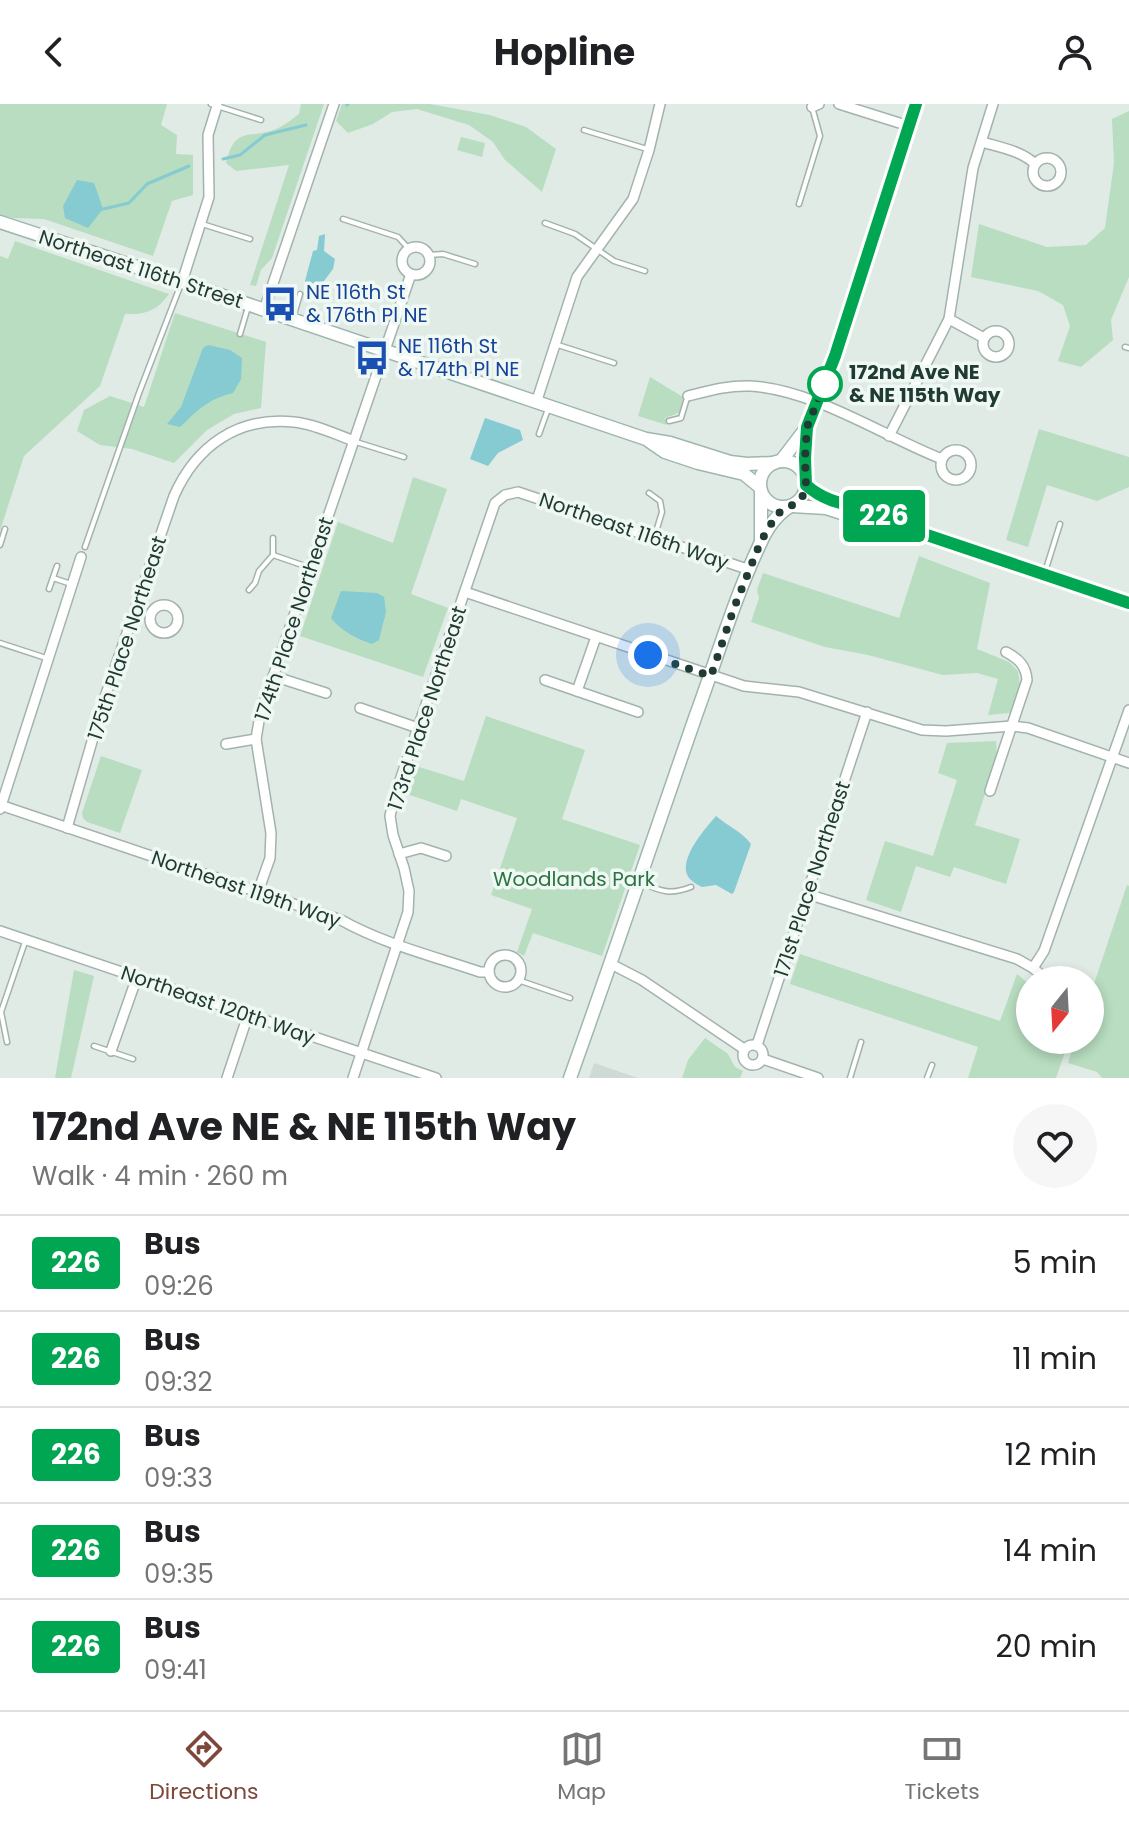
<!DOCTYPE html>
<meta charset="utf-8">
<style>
:root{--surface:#fff;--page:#f6f6f6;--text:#202124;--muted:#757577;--line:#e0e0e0;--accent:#7f463a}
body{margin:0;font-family:Poppins,sans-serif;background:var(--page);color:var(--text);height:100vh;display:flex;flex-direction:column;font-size:30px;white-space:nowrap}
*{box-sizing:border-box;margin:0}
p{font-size:26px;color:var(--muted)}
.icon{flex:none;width:44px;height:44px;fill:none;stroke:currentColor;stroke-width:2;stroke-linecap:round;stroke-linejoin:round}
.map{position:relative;height:974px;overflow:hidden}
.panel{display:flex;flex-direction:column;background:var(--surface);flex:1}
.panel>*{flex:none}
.badge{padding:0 16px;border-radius:6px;font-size:28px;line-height:52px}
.needle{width:52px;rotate:198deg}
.controls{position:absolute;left:1016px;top:862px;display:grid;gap:16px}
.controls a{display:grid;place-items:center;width:88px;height:88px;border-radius:50%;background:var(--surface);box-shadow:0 4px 12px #0003;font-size:40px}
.you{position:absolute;width:40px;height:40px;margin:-20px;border:6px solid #fff;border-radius:50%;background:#1a73e8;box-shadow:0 0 0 12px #1a73e833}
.map>.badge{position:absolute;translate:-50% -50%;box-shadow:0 0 0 4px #fff}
.round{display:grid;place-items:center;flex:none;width:84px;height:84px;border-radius:42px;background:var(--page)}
.summary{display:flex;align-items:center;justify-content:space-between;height:136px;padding:0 32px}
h1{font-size:38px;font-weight:700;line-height:60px}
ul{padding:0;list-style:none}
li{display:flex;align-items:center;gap:24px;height:96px;padding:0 32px;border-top:2px solid var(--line)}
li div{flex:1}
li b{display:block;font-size:30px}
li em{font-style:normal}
li .badge{min-width:88px;font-weight:700;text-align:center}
header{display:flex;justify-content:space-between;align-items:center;height:104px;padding:0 32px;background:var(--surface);font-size:36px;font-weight:700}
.tab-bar{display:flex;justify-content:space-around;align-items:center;height:112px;border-top:2px solid var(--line);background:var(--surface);font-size:22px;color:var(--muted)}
.tab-bar a{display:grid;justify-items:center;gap:4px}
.tab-bar .current{color:var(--accent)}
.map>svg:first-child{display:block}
</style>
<header><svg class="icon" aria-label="back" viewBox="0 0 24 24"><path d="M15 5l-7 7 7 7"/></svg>Hopline<svg class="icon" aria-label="person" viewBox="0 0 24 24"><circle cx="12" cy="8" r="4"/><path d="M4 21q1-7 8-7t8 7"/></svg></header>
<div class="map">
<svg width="1129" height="974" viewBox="0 0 1129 974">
<rect width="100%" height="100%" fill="#e0ebe5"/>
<!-- built -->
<path fill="#cedbd4" d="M594,959L638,974H589Z"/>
<!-- green -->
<g fill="#b8ddc0">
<path d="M0,0H167L161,21L177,31L176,50L193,51V91L172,97L153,152L44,115L13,114L0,111Z"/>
<path d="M301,0H324L272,154L261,166L256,182L250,181L289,61L236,67L226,59C235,20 251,36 276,25C284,22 292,15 299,10Z"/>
<path d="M342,0H430L490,11L526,23L556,45L542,88L505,56L493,38L469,21L446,14L417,5L392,8L373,20L348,29L336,17Z"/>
<path d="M1129,7V173L1111,216L1113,236L1081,263L1058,257L1070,222L1063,201L1038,187L971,173L979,120L1047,143L1086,141L1105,124L1114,59L1112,15Z"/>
<path d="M461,33L485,39L482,53L457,46Z"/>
<path d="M15,137L169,190C157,207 145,211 125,210L100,282L24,352L0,427V152L8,155Z"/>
<path d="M175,209L266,238L261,304L234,310L207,326L174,359L132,345L100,341L77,327L84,306L110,292L144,303Z"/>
<path d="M650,273L683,293L681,308L665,314L667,321L638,312Z"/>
<path d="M1039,325L1129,353V383L1097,397L1047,381L1028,443L1006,436Z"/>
<path d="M413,373L447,385L411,490L448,504L423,573L300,532L338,418L393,439Z"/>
<path d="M919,452L990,479L977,545L1009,558L1018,567L1020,582L1010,609L988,611L998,575L977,569L943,571L868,551L825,543L751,518L759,494L757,486L763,469L899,514Z"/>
<path d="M486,612L585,646L562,715L640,741L602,852L533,829L524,852L517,848L532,805L491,791L517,714L461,695L457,707L407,690L416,662L464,677Z"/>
<path d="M996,637L997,653L975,721L1020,735L1006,780L954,763L950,773L916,762L901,808L866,796L885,737L933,752L957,676L938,669L947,639Z"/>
<path d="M101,652L142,666L120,729L87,718L83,714L82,709Z"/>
<path d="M1127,781L1129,782V974H1102L1097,968L1068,959L1075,936H1090V892Z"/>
<path d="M800,850L1000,917L1017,870L1030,881V936H1049L1067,942L1056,974H968L978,943L790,880Z"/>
<path d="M74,866L94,872L71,974H55Z"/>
<path d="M705,934L728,950L735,963L743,967L740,974H682L688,956Z"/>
</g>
<!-- water -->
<g fill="#86cad2">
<path d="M77,76L94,79L103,105L88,124L65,114L63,102Z"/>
<path d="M325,130L324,147L335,155L333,165L321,181L309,182L305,177L313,147L317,146L319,132Z"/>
<path d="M208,241L230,246L242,254L241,275L233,289C208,295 198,306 180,323L167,320L181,303L203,244Z"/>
<path d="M485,314L520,326L523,336L498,349L488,362L470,355Z"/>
<path d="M341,487L377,489L384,493L386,508L379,536L372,540C355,534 343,528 331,514Z"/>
<path d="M716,712C729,723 741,727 751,740L734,788L732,790L716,781L702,783C698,781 694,779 691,776C674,759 705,725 716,712Z"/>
</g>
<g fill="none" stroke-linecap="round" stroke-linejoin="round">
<!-- stream -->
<g stroke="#86cad2" stroke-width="3">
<path d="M347,1L348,0"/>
<path d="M223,55L240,51L265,31L306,21"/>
<path d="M103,105L129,99L147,80L189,62"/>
</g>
<!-- lane casing -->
<g stroke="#a3b3ac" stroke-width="7">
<g id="lane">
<path d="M211,0L261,16"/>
<path d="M584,26L647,45"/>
<path d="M799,100L820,32L812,3"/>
<path d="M343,115L398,133L409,145"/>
<path d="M545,119L575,130L614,157L645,167"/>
<path d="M202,120L250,135"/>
<path d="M429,151L443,150L475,160"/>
<path d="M293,214L300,190"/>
<path d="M240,230L248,203"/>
<path d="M558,241L614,259"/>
<path d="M1125,243L1129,244"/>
<path d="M669,317L681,314L687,294"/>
<path d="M539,330L548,305"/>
<path d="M356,338L404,353"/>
<path d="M649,389L660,397L662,408L655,431"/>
<path d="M273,434V451"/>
<path d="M0,441L5,425"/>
<path d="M85,443L139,289L181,180"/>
<path d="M1045,468L1060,420"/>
<path d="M53,474L71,480"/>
<path d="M49,485L57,462"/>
<path d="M249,486L255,479L259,467L273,451L308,463"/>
<path d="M0,539L46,554"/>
<path d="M640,779C662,786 667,792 691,783"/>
<path d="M518,876L570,894"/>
<path d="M7,938L1,908L25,838"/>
<path d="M94,942L133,955"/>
<path d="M850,974L861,938"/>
<path d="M927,974L932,961"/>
</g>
</g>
<!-- street casing -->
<g stroke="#a3b3ac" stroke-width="12">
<g id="street">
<path d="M839,0L909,22"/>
<path d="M812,3L819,0"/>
<path d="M982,38C999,43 1022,47 1035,60"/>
<circle cx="1047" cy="68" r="14"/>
<circle cx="416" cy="157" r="14"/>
<path d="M182,178L209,93L208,31L217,2"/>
<path d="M264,206L334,0"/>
<path d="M949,215L984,234"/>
<circle cx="996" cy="240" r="13"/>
<path d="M688,292C708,287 729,281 750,282C813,285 883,332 942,355"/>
<path d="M536,299L577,173L633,95L649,46L660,0"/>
<path d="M889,332L949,215L973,64L993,0"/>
<circle cx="956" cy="361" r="15"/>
<path d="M465,488L744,582L799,588L922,626L946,627L1012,622L1028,624L1129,659"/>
<circle cx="164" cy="515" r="14"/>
<path d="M596,533L577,587L638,608"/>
<path d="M273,572L326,589"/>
<path d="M545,576L577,587"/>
<path d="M360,604L418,624"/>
<path d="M226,640L256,635"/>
<path d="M990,687L1027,576C1026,562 1019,555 1006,548"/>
<path d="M0,701L341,816C384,840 433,852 480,868H489"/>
<path d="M0,705L81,453"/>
<path d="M67,724L104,596L174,392C196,342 238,312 294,318C314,320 335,330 354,337"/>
<path d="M399,750L421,744L446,752"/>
<path d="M258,788L270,754L271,729L256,635L260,611L411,170"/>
<path d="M807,790L1017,855L1033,864L1047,876"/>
<path d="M0,827L436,974"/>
<circle cx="505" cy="867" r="16"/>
<path d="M611,860L642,876L744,945"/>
<path d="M1033,864L1044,847L1129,606"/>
<circle cx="753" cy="951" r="10"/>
<path d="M757,941L867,608"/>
<path d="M111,947L137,873"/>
<path d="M763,955L818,974"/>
<path d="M227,974L248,911"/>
<path d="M353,974L408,808L409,787L404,764L393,731L390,712L395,691L495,399L505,391L518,388L750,466"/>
</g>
</g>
<!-- secondary casing -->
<g stroke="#9eb7ad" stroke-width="15">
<g id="secondary">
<path d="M0,118L182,178L646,335L670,339L730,358L747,360L774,359"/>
<path d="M649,337L665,348L698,359L744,370L760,383"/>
<circle cx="783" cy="380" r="23"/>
<path d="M781,357L807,323L818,300L916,0"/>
<path d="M805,372L807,324"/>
<path d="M806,381C833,404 857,399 886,412C892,415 898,420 903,423"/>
<path d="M761,389V437"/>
<path d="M792,402L826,404L886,423H903L1129,499"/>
<path d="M570,974C613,854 654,732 696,611C717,554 734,495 760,440C767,424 775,412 789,403"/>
</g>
</g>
<!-- lane -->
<use href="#lane" stroke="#fff" stroke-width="4"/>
<!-- street -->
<use href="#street" stroke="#fff" stroke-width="9"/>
<!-- secondary -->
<use href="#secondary" stroke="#fff" stroke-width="12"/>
</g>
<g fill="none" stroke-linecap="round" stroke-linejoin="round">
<!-- line casing -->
<g stroke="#fff" stroke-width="18">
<path id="line" d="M916,0L835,252L807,323L805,354L806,381C832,404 857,399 886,412C892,415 898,420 903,423L1129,499"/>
</g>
<!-- line -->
<use href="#line" stroke="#00a651" stroke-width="12"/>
<!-- walk -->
<path stroke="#203b33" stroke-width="8" stroke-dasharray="0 14.4" d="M648,551L711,572L734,504L761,437L777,410L799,397L804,390L806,381L805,354L807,323L826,276L825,280"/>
</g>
<!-- icons -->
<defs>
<g id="bus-bare" transform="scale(2.76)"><path d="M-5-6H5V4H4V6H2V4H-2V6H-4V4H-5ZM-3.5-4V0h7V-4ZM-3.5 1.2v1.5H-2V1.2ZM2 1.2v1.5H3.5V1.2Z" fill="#1a4fb4" stroke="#f0f8f3" stroke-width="2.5" paint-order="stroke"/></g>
</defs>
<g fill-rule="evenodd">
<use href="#bus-bare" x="280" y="200"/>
<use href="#bus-bare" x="372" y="254"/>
</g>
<!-- markers -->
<circle fill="#fff" stroke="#00a651" stroke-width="4" cx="825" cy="280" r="16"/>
<g text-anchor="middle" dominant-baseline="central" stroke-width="7" stroke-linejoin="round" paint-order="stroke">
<!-- street labels -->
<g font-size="20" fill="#203b33" stroke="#f0f8f3">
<text transform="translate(141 165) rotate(18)">Northeast 116th Street</text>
<text transform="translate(634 427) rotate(19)">Northeast 116th Way</text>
<text transform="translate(294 515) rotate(-72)">174th Place Northeast</text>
<text transform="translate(127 534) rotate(-72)">175th Place Northeast</text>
<text transform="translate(427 604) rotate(-72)">173rd Place Northeast</text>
<text transform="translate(812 775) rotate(-72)">171st Place Northeast</text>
<text transform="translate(246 785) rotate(19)">Northeast 119th Way</text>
<text transform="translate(218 901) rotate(19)">Northeast 120th Way</text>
</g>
<!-- transit labels -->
<g font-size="20" fill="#164399" stroke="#f0f8f3" text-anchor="start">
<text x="306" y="188">NE 116th St<tspan x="306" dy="23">&amp; 176th Pl NE</tspan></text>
<text x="398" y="242">NE 116th St<tspan x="398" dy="23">&amp; 174th Pl NE</tspan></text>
</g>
<!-- stop labels -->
<g font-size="20" font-weight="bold" fill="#203b33" stroke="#f0f8f3" text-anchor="start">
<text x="849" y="268">172nd Ave NE<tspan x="849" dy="23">&amp; NE 115th Way</tspan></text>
</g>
<!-- park labels -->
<g font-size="20" fill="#2a7342" stroke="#f0f8f3">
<text x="574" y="775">Woodlands Park</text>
</g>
</g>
</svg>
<div class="controls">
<a><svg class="needle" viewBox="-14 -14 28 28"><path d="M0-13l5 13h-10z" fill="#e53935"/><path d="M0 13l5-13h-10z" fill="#757577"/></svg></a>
</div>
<div class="you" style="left:648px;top:551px"></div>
<b class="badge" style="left:884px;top:412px;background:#00a651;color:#fff">226</b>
</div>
<section class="panel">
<div class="summary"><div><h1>172nd Ave NE &amp; NE 115th Way</h1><p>Walk · 4 min · 260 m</p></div><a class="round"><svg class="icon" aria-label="heart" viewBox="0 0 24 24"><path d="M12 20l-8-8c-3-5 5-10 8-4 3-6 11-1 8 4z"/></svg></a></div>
<ul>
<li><span class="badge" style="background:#00a651;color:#fff">226</span><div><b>Bus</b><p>09:26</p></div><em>5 min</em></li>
<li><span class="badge" style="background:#00a651;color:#fff">226</span><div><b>Bus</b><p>09:32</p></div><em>11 min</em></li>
<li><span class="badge" style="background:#00a651;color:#fff">226</span><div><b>Bus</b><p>09:33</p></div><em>12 min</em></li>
<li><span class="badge" style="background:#00a651;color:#fff">226</span><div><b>Bus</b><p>09:35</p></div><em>14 min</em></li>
<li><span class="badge" style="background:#00a651;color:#fff">226</span><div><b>Bus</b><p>09:41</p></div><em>20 min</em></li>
</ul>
</section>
<nav class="tab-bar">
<a class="current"><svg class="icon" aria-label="directions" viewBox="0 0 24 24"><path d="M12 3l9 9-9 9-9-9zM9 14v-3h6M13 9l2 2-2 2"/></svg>Directions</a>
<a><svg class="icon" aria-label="map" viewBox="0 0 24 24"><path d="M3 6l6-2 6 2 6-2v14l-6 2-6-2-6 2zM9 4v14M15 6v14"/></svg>Map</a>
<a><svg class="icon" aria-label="tickets" viewBox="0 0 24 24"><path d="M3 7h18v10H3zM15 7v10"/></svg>Tickets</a>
</nav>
